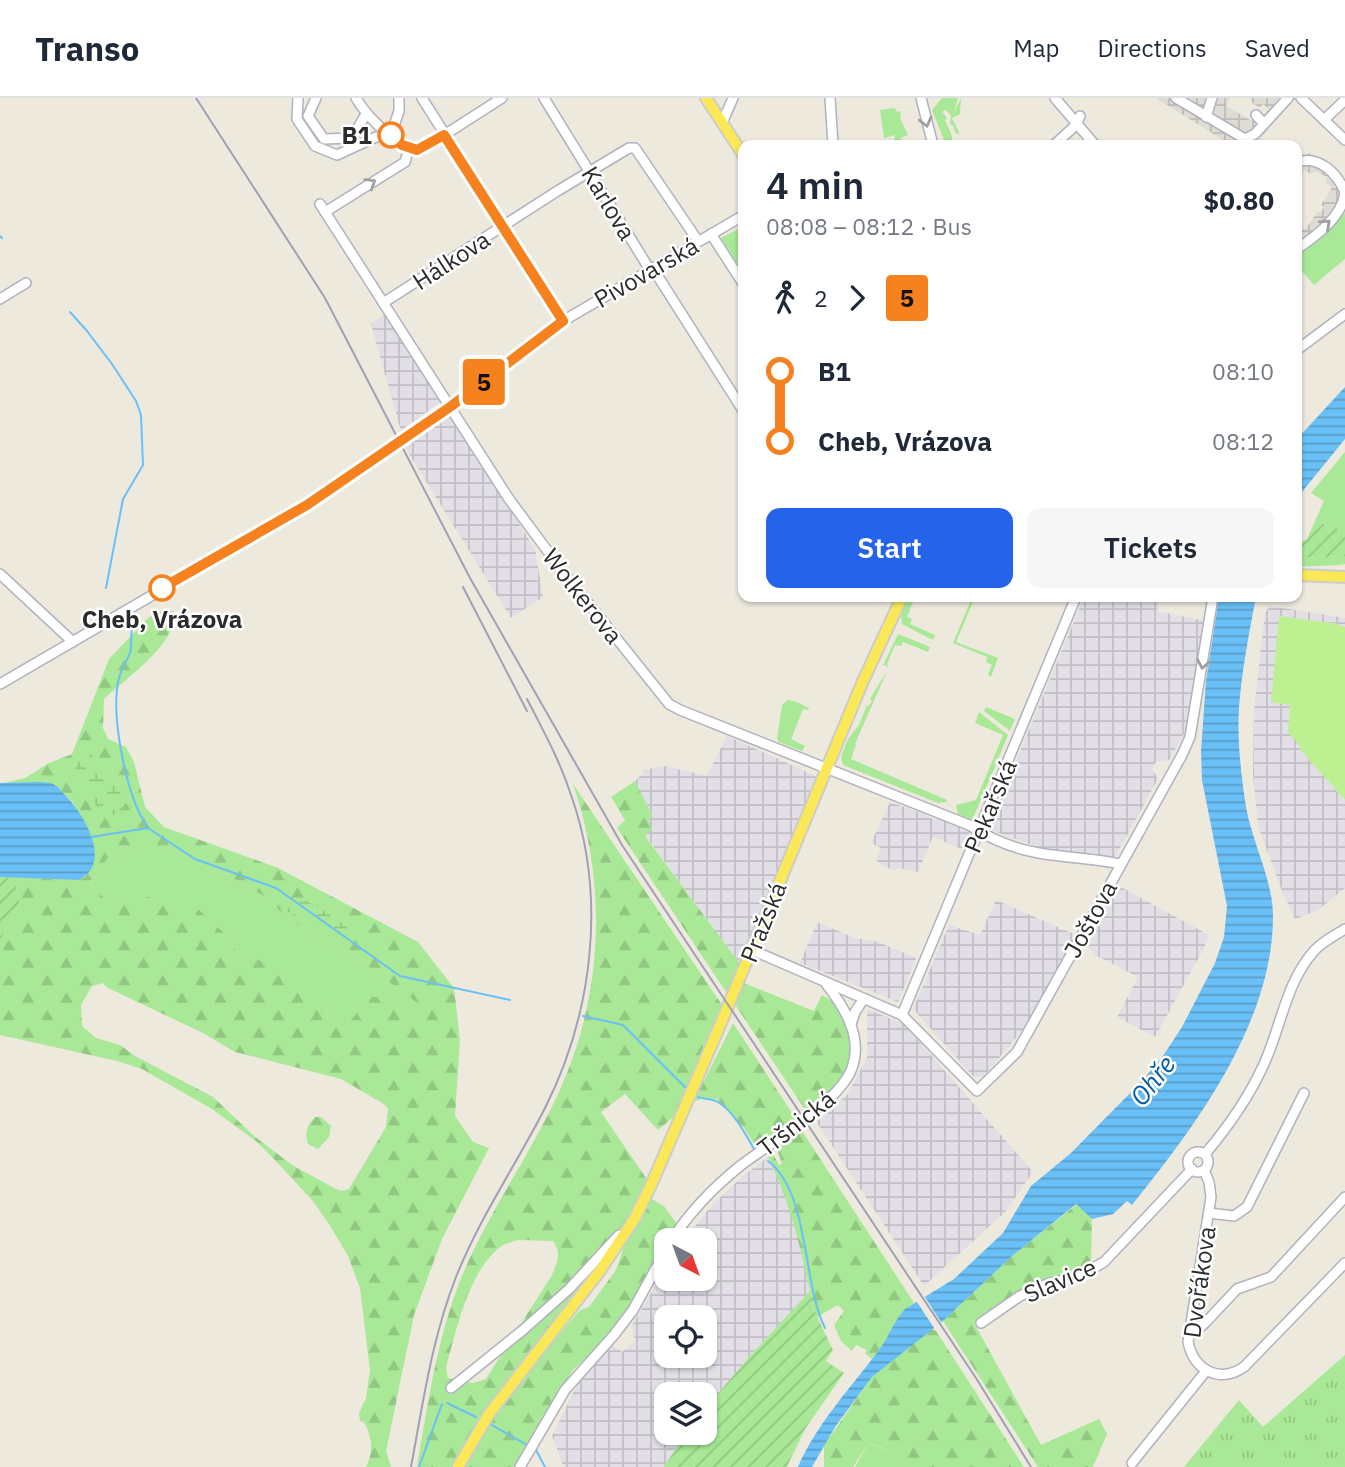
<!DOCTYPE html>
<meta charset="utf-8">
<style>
:root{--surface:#fff;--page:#f6f6f7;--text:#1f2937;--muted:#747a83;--line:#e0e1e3;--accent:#2563eb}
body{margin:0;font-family:"IBM Plex Sans",sans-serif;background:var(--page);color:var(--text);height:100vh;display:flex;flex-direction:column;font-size:26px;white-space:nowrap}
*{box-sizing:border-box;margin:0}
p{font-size:23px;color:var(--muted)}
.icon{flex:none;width:38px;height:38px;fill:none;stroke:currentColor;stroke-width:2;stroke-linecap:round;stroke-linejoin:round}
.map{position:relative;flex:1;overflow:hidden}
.panel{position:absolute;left:738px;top:42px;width:564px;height:462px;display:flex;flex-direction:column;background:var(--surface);border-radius:14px;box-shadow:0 2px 5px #0004}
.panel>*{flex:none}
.badge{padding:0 14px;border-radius:5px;font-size:24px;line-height:46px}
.needle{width:46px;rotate:139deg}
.buttons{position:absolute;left:654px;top:1130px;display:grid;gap:14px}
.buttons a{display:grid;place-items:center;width:63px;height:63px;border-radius:14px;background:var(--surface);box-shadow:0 2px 5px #0004;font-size:35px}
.map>.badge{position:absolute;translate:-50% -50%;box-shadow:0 0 0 4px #fff}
.legs{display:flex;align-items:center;gap:10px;height:77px;padding:0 28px;font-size:23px}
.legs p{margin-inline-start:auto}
.headline{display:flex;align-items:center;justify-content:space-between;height:119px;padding:0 28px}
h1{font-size:38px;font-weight:600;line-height:52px}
.primary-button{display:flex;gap:14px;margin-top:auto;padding:14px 28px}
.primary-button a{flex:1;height:80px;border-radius:14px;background:var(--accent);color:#fff;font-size:28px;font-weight:600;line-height:80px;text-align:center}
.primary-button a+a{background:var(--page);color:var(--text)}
ul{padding:0 28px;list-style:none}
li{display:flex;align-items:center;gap:24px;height:70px;font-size:26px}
li i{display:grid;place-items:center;width:10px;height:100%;margin:0 9px;background:currentColor}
li i::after{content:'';width:18px;height:18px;margin:-9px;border:5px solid;border-radius:50%;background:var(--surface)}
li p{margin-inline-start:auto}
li:first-child i{background:linear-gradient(#0000 50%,currentColor 0)}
li:last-child i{background:linear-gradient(currentColor 50%,#0000 0)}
header{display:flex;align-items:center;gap:42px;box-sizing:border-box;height:98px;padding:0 35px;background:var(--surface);border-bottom:2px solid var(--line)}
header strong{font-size:33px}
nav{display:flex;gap:38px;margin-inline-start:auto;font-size:24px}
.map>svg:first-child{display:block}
</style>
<header>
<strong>Transo</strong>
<nav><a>Map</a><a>Directions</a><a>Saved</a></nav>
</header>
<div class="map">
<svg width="1345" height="1369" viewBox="0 0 1345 1369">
<defs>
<pattern id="industrial-grid" width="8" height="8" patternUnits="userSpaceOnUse" patternTransform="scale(1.75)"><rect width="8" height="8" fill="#e1dee6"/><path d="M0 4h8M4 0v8" fill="none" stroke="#c1bfc5"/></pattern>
<pattern id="forest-firs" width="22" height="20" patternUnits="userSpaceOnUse" patternTransform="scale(1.75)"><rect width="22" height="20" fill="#a8e896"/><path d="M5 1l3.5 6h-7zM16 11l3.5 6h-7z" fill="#91c781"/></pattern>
<pattern id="wetland-marsh" width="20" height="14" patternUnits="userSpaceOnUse" patternTransform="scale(1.75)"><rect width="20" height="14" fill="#a8e896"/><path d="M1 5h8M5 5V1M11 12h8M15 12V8" fill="none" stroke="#91c781"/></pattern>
<pattern id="park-tufts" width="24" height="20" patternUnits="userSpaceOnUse" patternTransform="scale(1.75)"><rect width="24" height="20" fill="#a8e896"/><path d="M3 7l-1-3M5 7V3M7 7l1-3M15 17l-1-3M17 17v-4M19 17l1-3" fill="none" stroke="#91c781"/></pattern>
<pattern id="garden-furrows" width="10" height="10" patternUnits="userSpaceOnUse" patternTransform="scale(1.75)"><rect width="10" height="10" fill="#a8e896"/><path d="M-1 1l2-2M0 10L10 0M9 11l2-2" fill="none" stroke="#91c781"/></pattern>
<pattern id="plaza-grid" width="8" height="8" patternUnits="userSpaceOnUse" patternTransform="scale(1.75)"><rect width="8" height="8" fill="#dedbd4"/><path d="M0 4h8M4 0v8" fill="none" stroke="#bfbcb6"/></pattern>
<pattern id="water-rules" width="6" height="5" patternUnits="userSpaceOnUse" patternTransform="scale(1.75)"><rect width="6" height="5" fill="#6ac0f6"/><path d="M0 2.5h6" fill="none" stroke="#579cc7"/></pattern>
</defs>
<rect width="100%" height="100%" fill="#eee9dd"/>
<!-- industrial -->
<g fill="url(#industrial-grid)" fill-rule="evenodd">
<path d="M385,216L440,304L401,333L371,226Z"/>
<path d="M450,318L535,451L543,499L511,520L406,351L405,347Z"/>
<path d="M1084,499H1159L1157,513L1206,523L1186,632L1169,662L1156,664L1152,670L1158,681L1115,759L1051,754L988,731Z"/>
<path d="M1270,508L1345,520V529L1338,526L1279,518L1290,607L1288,634L1301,648L1299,650L1345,702V790L1318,812L1295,821L1282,793L1258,728L1253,676L1254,611L1265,515Z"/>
<path d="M727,638L818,679L740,866L645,737L648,735V721L653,719L635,683L642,676V672L665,668L707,678Z"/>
<path d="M890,704L926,717L934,722L941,721L970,734L962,751L933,739L918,774L897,770L895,773L883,768L876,762L881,750L871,745Z"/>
<path d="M1117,787L1209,837L1203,852L1155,939L1117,919L1138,879L1095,857L1085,844Z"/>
<path d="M996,802L1076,837L1028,925L984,978L974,979L913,911L949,827L980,837Z"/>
<path d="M817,824L855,840L878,844L916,860L898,904L800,865Z"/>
<path d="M867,911L904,926L1033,1074L1005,1114L924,1188L816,1023L847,997L867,960Z"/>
<path d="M768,1059L781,1086L794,1123L810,1193L750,1258L705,1311V1297H667V1335H686L664,1369H564L552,1338L577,1287L613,1247L622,1254L635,1243L632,1227L667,1168V1181H705V1143H683L713,1106L743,1078ZM667,1220H705V1258H667Z"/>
</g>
<!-- grass -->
<g fill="#a8e896">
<path d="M942,0H958L954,14L961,0L960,16L952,20L960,36L955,35L954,29L950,26L951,17L945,12L942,14L947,20L945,22L952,38V44L959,47H946L932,12Z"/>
<path d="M895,10L897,14L901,13L900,20L908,37L900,40L903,47H893L895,37L884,40L880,12Z"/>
<path d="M1345,115V161L1314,187L1300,171L1297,154Z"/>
<path d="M744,128V176L721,140Z"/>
<path d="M1345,354V433L1315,423L1324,403L1311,395Z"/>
<path d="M1345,458V466L1340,467L1297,469V460Z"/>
<path d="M908,499H915L907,519L912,521L910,526L935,537L933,542L902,526L901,517Z"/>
<path d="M966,501L973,504L956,544L998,560L991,579L988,577L992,567L986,564L987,559L953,545L970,504Z"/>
<path d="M898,536L930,549L928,554L903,544L901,548L895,547L887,566L889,569L883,567Z"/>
<path d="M887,573L855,646L856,647L851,661L947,702V704L938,705L843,667L841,658L848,641L859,627L867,607L869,608L872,603L870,601Z"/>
<path d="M788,602L797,604L809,610L808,612L803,611L791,641L805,648L802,653L779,644L777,641L782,607Z"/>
<path d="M986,609L1015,621L1010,633L984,613Z"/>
<path d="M979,614L1008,637L998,661H996L994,666L996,667L972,722L958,716L956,707L976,702L1003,637L975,625Z"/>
<path d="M135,750H164L188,757L214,769L265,799L290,822L350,855L424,909L423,919L415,920L385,901L358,902L356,916L343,931L329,922L324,908L267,867L236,853L227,838L123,806L107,804L90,786L107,761Z"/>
<path d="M868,1346C883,1348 893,1355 898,1369H855Z"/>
</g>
<!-- forest -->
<g fill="url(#forest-firs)" fill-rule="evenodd">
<path d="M173,513C182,542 123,583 104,601L103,630L108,641L126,649L134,664L145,709L164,729L278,770L418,844L454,890L460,943L455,1018L473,1044L489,1050L442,1141L414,1217L386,1353L391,1369H366C374,1353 372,1339 364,1324L360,1323L359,1315L366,1300L370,1272L360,1190L348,1158L329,1126L312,1102L273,1060L257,1044L212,1011L142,971L117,963L0,937V842L20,806L14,779L79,782L86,778L91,737L73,705L56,688L46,684L4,685L25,680L49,665L72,656L109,561L147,521L159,514ZM135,750H164L188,757L214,769L265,799L290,822L350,855L423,909V919L415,920L385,901L365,897L358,902L356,916L343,931L329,922L324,908L302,880L236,853L227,838L197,810L169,797H154L123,806L107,803L90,786L107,761ZM103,885L108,890L203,935L235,954L341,981L384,1006L388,1011L386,1029L349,1091L342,1093L336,1091L292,1067L254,1038L213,999L135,958L120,947L96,940L82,928L81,907L92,888Z"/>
<path d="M635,683L653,719L648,721L652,731L645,738L740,866L728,897L617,730L625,722L611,699Z"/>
<path d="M573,686L724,910L676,1017L658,1032L625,996L601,1014L648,1083C637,1103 628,1124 615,1144C563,1221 499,1289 452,1369H417C428,1305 437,1239 462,1178C488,1115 529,1059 558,996C603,899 608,787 573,686ZM519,1142L553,1143C562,1155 557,1164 552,1177L486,1281L473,1285L448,1280L446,1270C456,1233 469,1170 503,1147C507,1145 514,1143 519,1142Z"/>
<path d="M744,885L814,913L822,897C827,900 836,904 840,909C852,926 855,959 845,977C836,992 820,1003 806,1013L734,905Z"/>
<path d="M733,925L796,1021L756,1049L744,1030L717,1001L706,1000L694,1003Z"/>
<path d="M315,1019H321L331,1028L329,1039L318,1051L308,1046C304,1035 307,1027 315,1019Z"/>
<path d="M802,1033L914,1205C899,1214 894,1227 886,1242C883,1249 876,1255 872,1261L865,1255L867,1252L856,1247L852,1253L841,1243L834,1227L844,1213L838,1207L817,1219L814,1212C802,1157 793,1110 768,1059L773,1056L779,1067L782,1066L777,1051Z"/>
<path d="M650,1100L664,1108L677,1126L626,1215L608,1239L573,1272L514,1369H464L494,1319L546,1252L580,1212L589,1209L616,1172L624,1148Z"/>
<path d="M1077,1106L1092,1121L1091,1168L1023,1191L974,1225L1041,1347L1099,1321L1107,1336L1093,1369H1038L943,1223L1011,1159Z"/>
<path d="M932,1231L936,1233L1024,1369H898C893,1355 883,1347 868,1346L853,1369H824V1347L872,1279Z"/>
</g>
<!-- wetland -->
<g fill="url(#wetland-marsh)">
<path d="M88,653L128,704L114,717L97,715L93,693L80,680L69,682L82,658Z"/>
<path d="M295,799C321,807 334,821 357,836L344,849L330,837L313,828L310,822L296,819L283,810Z"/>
</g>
<!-- park -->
<path fill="url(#park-tufts)" d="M1345,1257V1369H1184L1239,1302L1263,1329Z"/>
<!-- garden -->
<g fill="url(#garden-furrows)">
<path d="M1315,423L1345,433V458L1297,460V447L1307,441Z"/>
<path d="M0,779H14L20,806L0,842Z"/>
<path d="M810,1193L814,1212L833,1252L826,1263L844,1275L805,1331L787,1369H664L686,1335H705V1311L750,1258Z"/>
</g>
<!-- pitch -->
<path fill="#bcf091" d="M1279,518L1338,526L1345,529V702L1299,650L1300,648L1288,634L1290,607L1271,604Z"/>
<!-- plaza -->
<g fill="url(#plaza-grid)">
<path d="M1156,0H1230L1226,8L1252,23L1257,17L1261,20L1269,11L1263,6L1260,10L1250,3L1251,0H1296L1254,47H1231Z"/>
<path d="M1310,55L1320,61L1345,88V115L1297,154V141L1300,143L1304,138L1300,135L1302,131L1305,132L1317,114H1321L1324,109L1321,107L1332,89L1325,85L1327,79L1315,73L1311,76L1304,72L1297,84V58Z"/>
</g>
<!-- water -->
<g fill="url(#water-rules)">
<path d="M1345,289V341L1297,400V341Z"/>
<path d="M1219,499H1256C1249,535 1242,572 1239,609C1237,641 1241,677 1246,709C1253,748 1274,783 1273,822C1271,927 1195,1029 1132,1107L1127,1103L1113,1116L1092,1121L1076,1106L1011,1159L943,1223L872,1279L835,1329L812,1369H798C817,1325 850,1291 879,1252C889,1239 893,1224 905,1211L954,1181L1003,1135L1031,1088L1071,1055L1142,983L1163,958L1182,929L1215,865L1224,839L1227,808L1202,682L1201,653L1206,583Z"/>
<path d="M36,684C41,684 48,684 53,686C58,688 61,693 65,697C83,715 114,764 79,782L0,779V685Z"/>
</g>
<!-- pier -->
<path fill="#eee9dd" d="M923,1196L943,1227L936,1233L915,1201Z"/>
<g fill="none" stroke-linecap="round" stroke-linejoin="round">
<!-- stream -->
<g stroke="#6ac0f6" stroke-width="2">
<path d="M0,138L2,140"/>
<path d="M70,214L87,233L112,266L136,303L141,317L143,367L123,401L106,490"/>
<path d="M132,528C131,536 132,547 130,555C127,563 121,571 119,580C110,616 126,698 147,728"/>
<path d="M91,739L148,730L195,761L276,790L400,878L510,902"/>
<path d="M583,918L623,927L687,991"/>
<path d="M696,998C703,1002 711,1000 718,1004C734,1014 745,1035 754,1051"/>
<path d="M768,1063C810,1095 802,1185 825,1230"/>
<path d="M447,1305L476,1319"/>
<path d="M490,1326L527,1347"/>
<path d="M536,1352L545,1369"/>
<path d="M419,1369L442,1306"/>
</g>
<!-- minor casing -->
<g stroke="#b1b1c0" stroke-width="12">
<g id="minor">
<path d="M298,0L297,21L315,48L337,57L376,39L391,37"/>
<path d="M316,0L308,18L324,41L352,40L366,16"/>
<path d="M356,0C367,19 395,47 417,52L435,43L502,0"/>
<path d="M422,0L563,223"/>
<path d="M544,0L650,172L659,180L744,314"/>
<path d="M830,0L833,47"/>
<path d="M921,0L933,47"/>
<path d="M1055,0L1095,47"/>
<path d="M1176,0L1245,41"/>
<path d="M1301,0L1345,42"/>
<path d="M1256,17L1264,26"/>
<path d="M1206,19L1212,0"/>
<path d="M1324,22L1345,2"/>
<path d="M722,25L733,0"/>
<path d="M391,37L399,13V0"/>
<path d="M1245,41L1255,36L1288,0"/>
<path d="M1054,47L1076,27L1080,18"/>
<path d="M1297,64C1319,57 1337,75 1345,94"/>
<path d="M320,106L509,401L561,471L669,606L680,612L969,727C989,740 1015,751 1039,755C1066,760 1093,760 1120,766"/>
<path d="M325,114L405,64L409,50"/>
<path d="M711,136L744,187"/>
<path d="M1297,151C1316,138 1342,119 1345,95"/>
<path d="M0,201L26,185"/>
<path d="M383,205L559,92L629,50H635L698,143"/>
<path d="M1297,252L1345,216"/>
<path d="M0,476L73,544"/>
<path d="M0,586L307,407L450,309L563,223L744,117"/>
<path d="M752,852L902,917L977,993L1017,954L1182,657L1190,639L1213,499"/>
<path d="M902,917L1076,499"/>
<path d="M851,926L855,914L863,902"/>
<circle cx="1198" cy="1064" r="10"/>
<path d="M1205,1056C1229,1028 1249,999 1264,966C1281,929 1286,884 1314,853C1322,844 1334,838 1345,831"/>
<path d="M1204,1072L1209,1084L1211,1099L1188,1244C1194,1272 1219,1286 1244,1269L1345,1165"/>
<path d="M1209,1115L1234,1118L1247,1109L1304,995"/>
<path d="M671,1143C689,1115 714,1089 740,1068C770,1045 840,1004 852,970C863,940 845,910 827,887"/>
<path d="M981,1225L1020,1198L1047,1186L1081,1177L1104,1164L1192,1071"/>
<path d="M1188,1236L1195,1234L1206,1224L1237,1191L1271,1179L1345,1099"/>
<path d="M451,1290L523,1232L569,1191L619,1137"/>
<path d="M1132,1365L1206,1273"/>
<path d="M520,1369L565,1292L614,1237L633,1212L667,1150"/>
</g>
</g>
<!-- major casing -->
<g stroke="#ccc" stroke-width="14">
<g id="major">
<path d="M706,0L744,58"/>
<path d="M1297,477L1345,479"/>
<path d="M458,1369L489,1316L599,1174L635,1120L652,1085L721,925L863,583L902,499"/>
</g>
</g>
<!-- minor -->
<use href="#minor" stroke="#fff" stroke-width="9"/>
<!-- major -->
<use href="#major" stroke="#fae856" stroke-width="10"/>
<!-- rail -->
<g stroke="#9fa0b7" stroke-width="2">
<path d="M196,0L325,200L470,480L622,747L976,1280L1031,1369"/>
<path d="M463,489L527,613"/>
<path d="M411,1369C423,1305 432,1240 456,1179C480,1119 516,1067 545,1010C593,915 607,798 571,697C560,663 543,632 527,601"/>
</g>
</g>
<!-- one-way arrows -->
<defs><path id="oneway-chevron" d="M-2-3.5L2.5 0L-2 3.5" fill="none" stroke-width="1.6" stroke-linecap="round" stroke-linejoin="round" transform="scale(1.75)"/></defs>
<g stroke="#a0a0a0">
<use href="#oneway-chevron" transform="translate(926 24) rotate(76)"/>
<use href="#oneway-chevron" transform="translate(371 85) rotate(-32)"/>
<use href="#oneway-chevron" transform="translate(1326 126) rotate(-42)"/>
<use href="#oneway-chevron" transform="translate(1203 566) rotate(100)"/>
</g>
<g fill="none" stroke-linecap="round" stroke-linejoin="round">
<!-- line-1 casing -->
<g stroke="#fff" stroke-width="16">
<path id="line-1" d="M162,490L307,407L450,309L563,223L444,37L417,52L402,47L391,37"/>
</g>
<!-- line-1 -->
<use href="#line-1" stroke="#f5811f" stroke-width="10"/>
</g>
<!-- markers -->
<g fill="#fff" stroke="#f5811f" stroke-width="3.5">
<circle cx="391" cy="37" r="12"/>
<circle cx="162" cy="490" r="12"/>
</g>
<g text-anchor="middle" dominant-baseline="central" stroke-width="5" stroke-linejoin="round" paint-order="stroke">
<!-- stop labels -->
<g font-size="24" font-weight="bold" fill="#2b2b2b" stroke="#fff" text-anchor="end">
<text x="372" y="37">B1</text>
<text x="162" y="521" text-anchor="middle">Cheb, Vrázova</text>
</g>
<!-- street labels -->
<g font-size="24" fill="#2b2b2b" stroke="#fff">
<text transform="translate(609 105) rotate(59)">Karlova</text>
<text transform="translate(451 162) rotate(-33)">Hálkova</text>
<text transform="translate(646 174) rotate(-30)">Pivovarská</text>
<text transform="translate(583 498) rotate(52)">Wolkerova</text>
<text transform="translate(990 708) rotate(-67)">Pekařská</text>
<text transform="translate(1090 821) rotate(-61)">Joštova</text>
<text transform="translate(763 824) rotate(-68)">Pražská</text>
<text transform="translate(796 1025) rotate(-38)">Tršnická</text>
<text transform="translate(1060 1182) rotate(-23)">Slavice</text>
<text transform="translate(1199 1184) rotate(-82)">Dvořákova</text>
</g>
<!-- water labels -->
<g font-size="26" font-style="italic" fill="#055ba6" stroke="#fff">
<text transform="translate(1152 982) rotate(-52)">Ohře</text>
</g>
</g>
</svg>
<div class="buttons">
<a><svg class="needle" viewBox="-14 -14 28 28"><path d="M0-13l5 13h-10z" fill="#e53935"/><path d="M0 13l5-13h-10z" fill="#747a83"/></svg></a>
<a><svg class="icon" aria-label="locate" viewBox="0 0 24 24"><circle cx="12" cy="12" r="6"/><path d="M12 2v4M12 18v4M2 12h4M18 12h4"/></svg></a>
<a><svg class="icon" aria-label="layers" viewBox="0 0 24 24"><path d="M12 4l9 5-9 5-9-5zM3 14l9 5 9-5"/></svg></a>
</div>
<b class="badge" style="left:484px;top:284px;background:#f5811f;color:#111">5</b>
<section class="panel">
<div class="headline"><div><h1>4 min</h1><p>08:08 – 08:12 · Bus</p></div><b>$0.80</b></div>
<div class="legs"><svg class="icon" aria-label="walk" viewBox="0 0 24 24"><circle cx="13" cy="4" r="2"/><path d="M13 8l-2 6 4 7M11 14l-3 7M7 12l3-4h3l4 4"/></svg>2<svg class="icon" aria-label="forward" viewBox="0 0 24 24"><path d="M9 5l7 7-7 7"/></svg><b class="badge" style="background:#f5811f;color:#111">5</b></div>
<ul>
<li><i style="color:#f5811f"></i><b>B1</b><p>08:10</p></li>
<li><i style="color:#f5811f"></i><b>Cheb, Vrázova</b><p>08:12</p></li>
</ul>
<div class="primary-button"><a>Start</a><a>Tickets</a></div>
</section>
</div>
